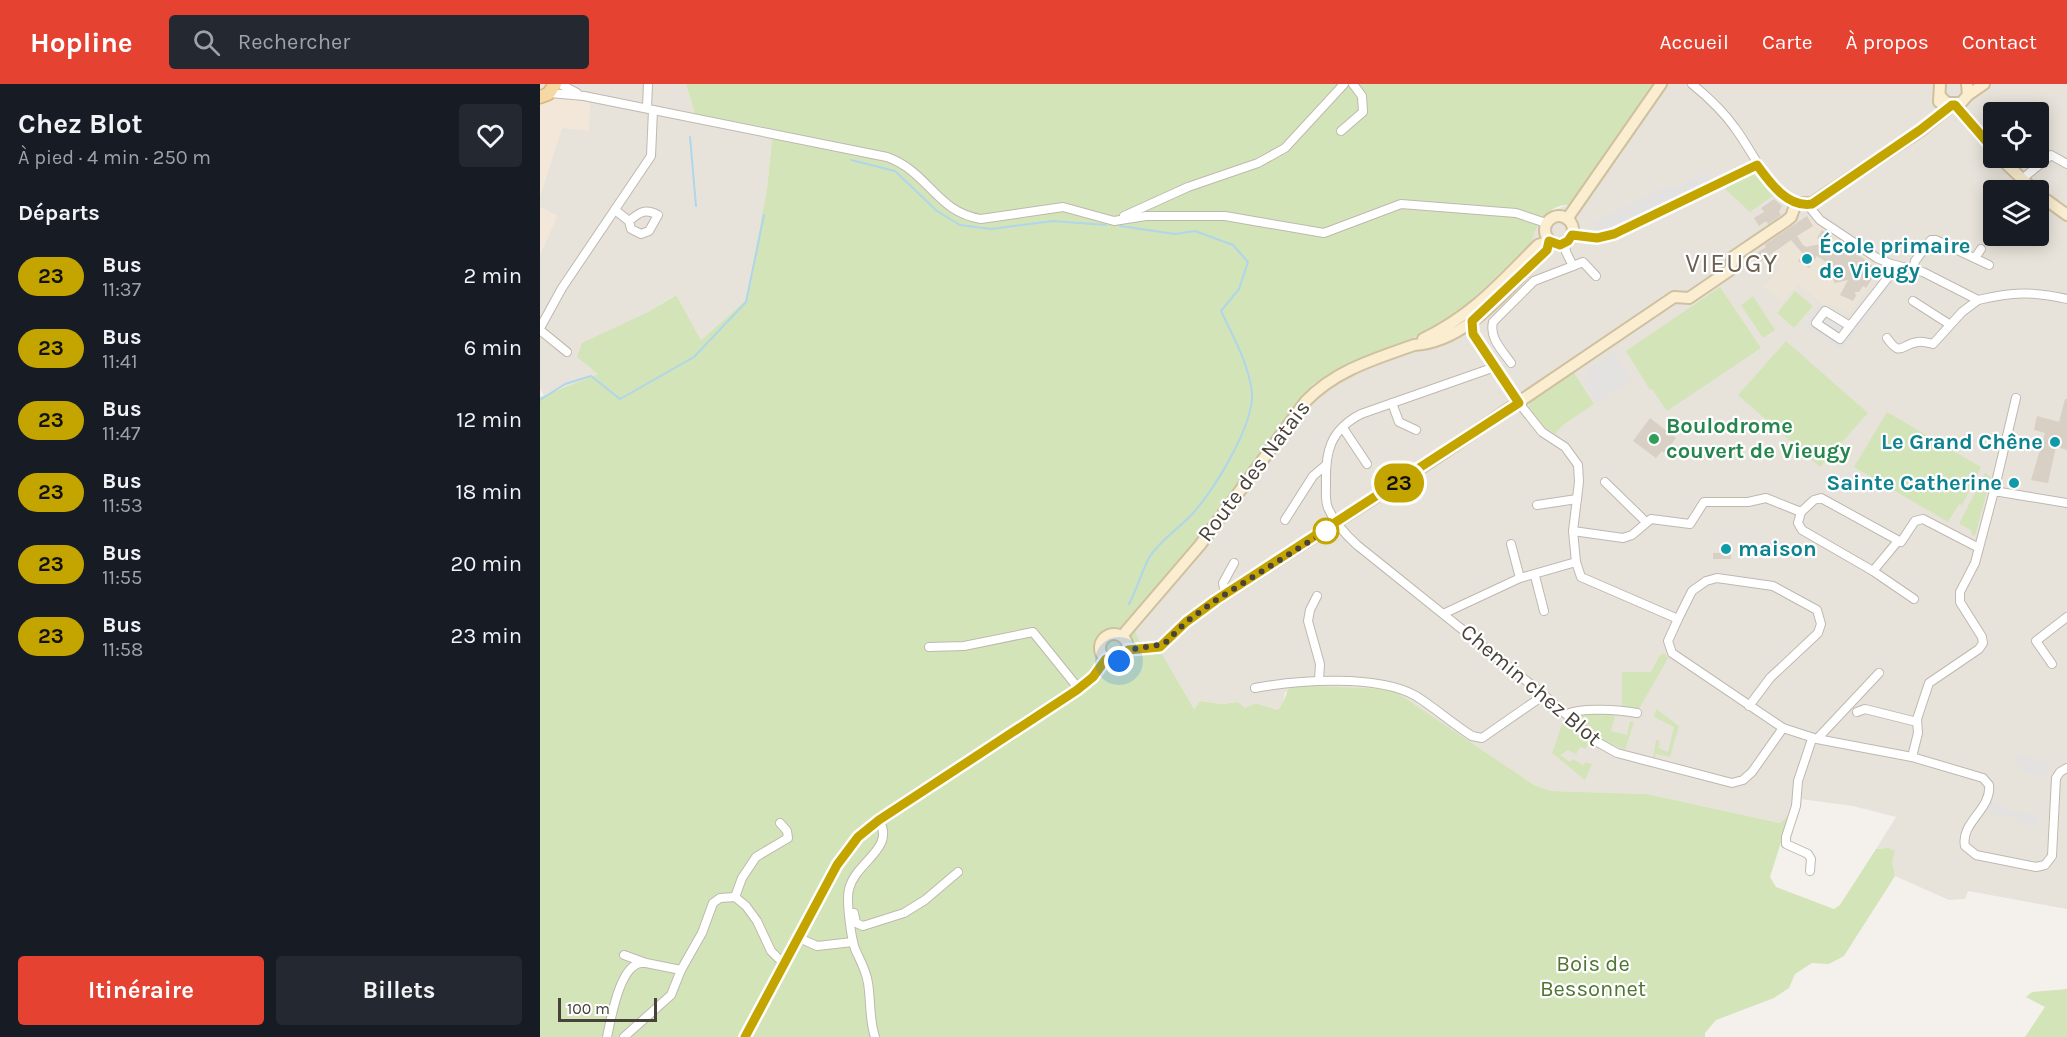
<!DOCTYPE html>
<html lang="fr">
<meta charset="utf-8">
<style>
:root{--surface:#171b24;--page:#242831;--text:#f1f3f6;--muted:#9ea1a6;--accent:#e54232}
body{margin:0;font-family:Karla,sans-serif;background:var(--page);color:var(--text);height:100vh;display:flex;flex-direction:column;font-size:22px;white-space:nowrap}
*{box-sizing:border-box;margin:0}
p{font-size:20px;color:var(--muted)}
.icon{flex:none;width:33px;height:33px;fill:none;stroke:currentColor;stroke-width:2;stroke-linecap:round;stroke-linejoin:round}
.map{position:relative;flex:1;overflow:hidden}
.panel{display:flex;flex-direction:column;background:var(--surface);width:540px}
.panel>*{flex:none}
.badge{padding:0 12px;border-radius:20px;font-size:21px;line-height:39px}
.buttons{position:absolute;left:1443px;top:18px;display:grid;gap:12px}
.buttons a{display:grid;place-items:center;width:66px;height:66px;border-radius:6px;background:var(--surface);box-shadow:0 3px 15px #0003;font-size:30px}
.scale{position:absolute;left:18px;bottom:15px;width:99px;box-sizing:border-box;padding-left:6px;border:3px solid #48423a;border-top:0;font-size:16px;line-height:21px;white-space:nowrap;color:#48423a;-webkit-text-stroke:4px #fff;paint-order:stroke}
.you{position:absolute;width:30px;height:30px;margin:-15px;border:4px solid #fff;border-radius:50%;background:#1a73e8;box-shadow:0 0 0 9px #1a73e833}
.map>.badge{position:absolute;translate:-50% -50%;box-shadow:0 0 0 3px #fff}
h2{padding:0 18px;font-size:22px;line-height:54px}
.round{display:grid;place-items:center;flex:none;width:63px;height:63px;border-radius:6px;background:var(--page)}
.head{display:flex;align-items:center;justify-content:space-between;height:102px;padding:0 18px}
h1{font-size:28px;font-weight:700;line-height:45px}
.primary-button{display:flex;gap:12px;margin-top:auto;padding:12px 18px}
.primary-button a{flex:1;height:69px;border-radius:6px;background:var(--accent);color:#fff;font-size:24px;font-weight:700;line-height:69px;text-align:center}
.primary-button a+a{background:var(--page);color:var(--text)}
ul{padding:0;list-style:none}
li{display:flex;align-items:center;gap:18px;height:72px;padding:0 18px}
li div{flex:1}
li b{display:block;font-size:22px}
li em{font-style:normal}
li .badge{min-width:66px;font-weight:700;text-align:center}
header{display:flex;align-items:center;gap:36px;box-sizing:border-box;height:84px;padding:0 30px;background:var(--accent);color:#fff}
header strong{font-size:28px}
nav{display:flex;gap:33px;margin-inline-start:auto;font-size:21px}
.search{width:420px;height:54px;background:var(--page);display:flex;align-items:center;gap:15px;box-sizing:border-box;padding:0 21px;border-radius:6px;color:var(--muted);font-size:22px}
main{display:flex;flex:1;min-height:0}
.map>svg:first-child{display:block}
</style>
<header>
<strong>Hopline</strong>
<div class="search"><svg class="icon" aria-label="search" viewBox="0 0 24 24"><circle cx="10" cy="10" r="6"/><path d="M15 15l6 6"/></svg>Rechercher</div>
<nav><a>Accueil</a><a>Carte</a><a>À propos</a><a>Contact</a></nav>
</header>
<main>
<section class="panel">
<div class="head"><div><h1>Chez Blot</h1><p>À pied · 4 min · 250 m</p></div><a class="round"><svg class="icon" aria-label="heart" viewBox="0 0 24 24"><path d="M12 20l-8-8c-3-5 5-10 8-4 3-6 11-1 8 4z"/></svg></a></div>
<h2>Départs</h2>
<ul>
<li><span class="badge" style="background:#c4a500;color:#111">23</span><div><b>Bus</b><p>11:37</p></div><em>2 min</em></li>
<li><span class="badge" style="background:#c4a500;color:#111">23</span><div><b>Bus</b><p>11:41</p></div><em>6 min</em></li>
<li><span class="badge" style="background:#c4a500;color:#111">23</span><div><b>Bus</b><p>11:47</p></div><em>12 min</em></li>
<li><span class="badge" style="background:#c4a500;color:#111">23</span><div><b>Bus</b><p>11:53</p></div><em>18 min</em></li>
<li><span class="badge" style="background:#c4a500;color:#111">23</span><div><b>Bus</b><p>11:55</p></div><em>20 min</em></li>
<li><span class="badge" style="background:#c4a500;color:#111">23</span><div><b>Bus</b><p>11:58</p></div><em>23 min</em></li>
</ul>
<div class="primary-button"><a>Itinéraire</a><a>Billets</a></div>
</section>
<div class="map">
<svg width="1527" height="953" viewBox="0 0 1527 953">
<rect width="100%" height="100%" fill="#f4f1ec"/>
<!-- residential -->
<g fill="#e8e3da" fill-rule="evenodd">
<path d="M0,0H146L155,30L233,45L227,104L206,216L161,256L135,211L106,229L58,290L4,311L0,305V170L17,132L0,123V112L22,43L50,19L23,14L0,17Z"/>
<path d="M1129,0H1527V825L1428,807L1425,815L1409,816L1355,792L1348,764L1336,765L1356,733L1313,722L1260,715L1250,730L1240,739L1107,710L1011,707L994,701L856,609L845,605L745,608L743,620L738,626L717,619L705,624L698,618L682,620L660,617L654,625L621,568L599,558L592,536L772,301L796,286L858,261L901,241L929,219L992,158L994,145L1009,128L1028,121L1043,125ZM1454,28H1498V74H1454ZM1454,106H1498V152H1454Z"/>
</g>
<!-- commercial -->
<g fill="#f3e7da">
<path d="M14,13L50,19L49,47L22,44L0,112V17Z"/>
<path d="M0,123L17,132L0,170Z"/>
</g>
<!-- education -->
<path fill="#ece5d7" d="M1267,132L1343,183L1309,229L1290,220L1287,223L1258,200L1242,216L1223,203L1240,185L1224,161Z"/>
<!-- green -->
<g fill="#d3e4b9">
<path d="M146,0H1129L1043,125C1039,124 1033,121 1028,121C1008,121 995,140 992,158L929,219L901,241L858,261L796,286L772,301L714,381L592,537L599,557L621,568L654,625L660,617L682,620L698,618L705,624L716,619L738,626C745,618 745,610 751,601L845,605L856,608L994,701L1011,707L1107,710L1240,739L1250,730L1230,793L1236,803L1294,825L1300,821L1336,765L1348,764L1355,767L1352,777L1355,792L1304,872L1289,880L1272,879L1255,890L1249,904L1234,914L1176,936L1165,949V953H0V313L58,290L37,273L42,259L106,229L136,211L161,256L206,216L227,104L233,45L155,30Z"/>
<path d="M1208,89L1218,92L1234,111L1210,128L1182,102Z"/>
<path d="M1180,203L1221,264L1127,327L1112,305L1110,306L1086,267Z"/>
<path d="M1255,207L1273,222L1254,244L1237,229Z"/>
<path d="M1213,212L1235,246L1223,254L1201,221Z"/>
<path d="M1246,257L1328,329L1280,383L1198,311Z"/>
<path d="M1034,289L1054,320L1023,341L1015,350L1003,342L989,323L990,318Z"/>
<path d="M1347,328L1441,383L1422,421L1419,420L1408,438L1314,383Z"/>
<path d="M1445,389L1451,393L1435,452L1432,451L1431,446L1419,440Z"/>
<path d="M1124,569L1128,574L1098,627L1082,623V588H1111L1120,571Z"/>
<path d="M1116,625L1139,642L1130,673L1116,670L1115,674L1113,673L1116,656L1120,657L1118,664L1128,668L1134,643L1114,633Z"/>
<path d="M1076,628L1071,647L1087,651L1090,637L1094,638L1085,666L1063,656L1035,631V629Z"/>
<path d="M1029,637L1050,658L1045,665L1040,663L1036,670L1028,666L1020,671L1030,678L1033,675L1043,681L1046,678L1052,680L1045,696L1012,669L1023,638Z"/>
<path d="M1527,905V953H1485L1505,923L1486,913L1492,908Z"/>
</g>
<!-- parking -->
<g fill="#e4e2e0">
<path d="M1165,87L1171,100L1093,137L1091,132L1058,149L1053,138L1126,102L1129,106Z"/>
<path d="M1351,186L1359,191L1302,266L1264,241L1281,220L1310,238Z"/>
<path d="M1074,268L1092,296L1057,319L1042,296L1047,293L1044,288Z"/>
<path d="M1477,669L1511,679L1505,693L1479,687L1481,681L1474,680Z"/>
<path d="M1452,716L1470,725V727L1498,730L1499,741H1481L1482,736L1462,730L1460,734L1446,726Z"/>
</g>
<g fill="none" stroke-linecap="round" stroke-linejoin="round">
<!-- stream -->
<g stroke="#afd6ea" stroke-width="2">
<path d="M150,53L156,122"/>
<path d="M311,76L355,87L397,127L420,141L451,145L513,137L566,141"/>
<path d="M580,142L635,150L655,147L693,161L708,178L699,205L681,227C693,252 709,281 712,309C714,341 675,404 654,428C642,442 618,458 609,474C601,489 597,505 589,520"/>
<path d="M0,316L25,300L51,292L80,315L154,273L206,218L224,131"/>
</g>
</g>
<!-- building -->
<g fill="#d8cfc5">
<path d="M1234,115L1242,122L1239,128L1241,131L1228,140L1226,137L1219,142L1214,134L1224,128L1221,124Z"/>
<path d="M1267,132L1273,142L1257,152L1263,161L1266,163L1286,159L1277,154L1282,146L1293,154L1287,163L1296,169L1303,159L1338,186L1326,204L1323,202L1319,208H1315L1316,212L1313,217L1300,211L1308,196L1295,199L1292,193L1285,192L1290,181L1277,172L1269,184L1258,177L1263,170L1251,156L1217,180L1212,172L1226,163L1224,161Z"/>
<path d="M1525,315H1527V366L1516,363L1508,399L1491,396L1505,349L1494,346L1497,332L1519,338Z"/>
<path d="M1110,334L1136,354L1124,369L1122,367L1116,374L1093,357Z"/>
<path d="M1181,461H1191V475H1173V469H1180Z"/>
</g>
<g fill="none" stroke-linecap="round" stroke-linejoin="round">
<!-- street casing -->
<g stroke="#bfb8af" stroke-width="10">
<g id="street">
<path d="M20,0L37,9"/>
<path d="M1152,0C1168,13 1183,27 1195,44C1215,71 1225,101 1256,119"/>
<path d="M10,9L44,12L347,73C389,88 396,128 441,135L523,123L574,137L606,132H685L784,149L861,120L976,129L1006,139"/>
<path d="M107,24L108,0"/>
<path d="M801,47L823,28L822,12L813,0"/>
<path d="M1482,95L1511,71L1527,80"/>
<path d="M1267,120L1280,136L1337,174L1351,180L1383,188L1438,216C1472,208 1493,207 1527,215"/>
<path d="M75,126L89,137L91,145L101,150L109,147L118,131C105,124 100,128 89,137"/>
<path d="M584,132L648,103L718,79L745,64L804,0"/>
<path d="M1032,151L1057,154L1074,150L1217,81"/>
<path d="M1435,174L1441,165"/>
<path d="M1033,182L1043,178L1056,192"/>
<path d="M1373,185L1375,177L1391,156H1396L1449,181"/>
<path d="M1373,217L1409,240"/>
<path d="M1285,227L1310,242L1300,255L1276,239Z"/>
<path d="M932,237L933,250L975,314L1002,348L1025,363L1038,381L1039,398L1033,447L1036,478L1041,493L1138,535L1128,557L1132,569L1243,644"/>
<path d="M1310,242L1357,182"/>
<path d="M0,244L22,204L111,72L113,26"/>
<path d="M0,246L27,268"/>
<path d="M1347,254C1361,274 1361,260 1378,258C1382,257 1389,259 1393,260L1422,228L1438,216"/>
<path d="M971,279C962,266 949,254 953,238L994,197L1033,182L1026,168L1025,159"/>
<path d="M955,283L821,330C790,346 785,368 786,400C786,408 785,417 788,424C794,438 806,451 817,461L1004,611L1059,659L1077,669L1192,699L1203,696L1212,688L1243,644L1277,655L1339,589"/>
<path d="M852,319L859,338L876,346"/>
<path d="M803,344L827,380"/>
<path d="M1065,398L1106,438"/>
<path d="M1454,407L1476,314"/>
<path d="M997,421L1037,415"/>
<path d="M1261,428L1258,439L1262,446L1333,487L1374,515"/>
<path d="M745,436L773,392L786,381"/>
<path d="M1033,447L1083,454L1092,451L1111,435L1150,440L1164,418H1208L1226,414L1261,428L1274,416L1281,414L1361,458L1375,437L1383,435L1439,464"/>
<path d="M971,460L980,494"/>
<path d="M1333,487L1358,457"/>
<path d="M995,492L1004,527"/>
<path d="M685,510L683,499L694,479"/>
<path d="M777,512L770,526L768,537L780,580L779,596"/>
<path d="M905,529L980,494L1036,478"/>
<path d="M1138,535L1152,507L1166,497L1177,494L1233,502L1277,526L1281,540L1278,549L1230,594L1209,622"/>
<path d="M389,563L424,562L493,548L539,605"/>
<path d="M1512,580L1496,557L1527,533"/>
<path d="M715,604C757,596 838,590 876,612C895,624 913,640 932,652L942,654L1004,611"/>
<path d="M1317,628L1325,625L1377,638"/>
<path d="M1027,630C1041,623 1081,626 1097,629"/>
<path d="M1277,655L1372,673L1443,694L1449,701C1452,725 1420,739 1425,762L1436,771L1496,783L1505,781L1512,772L1516,694L1520,688L1527,684"/>
<path d="M1372,673L1378,649L1377,635L1389,599L1439,565L1443,559L1442,553L1420,518V508L1435,479L1454,407L1527,419"/>
<path d="M1270,787L1271,775L1268,770L1246,760V753L1256,722L1258,697L1272,655"/>
<path d="M195,813L202,794L216,773L248,754L247,747L240,739"/>
<path d="M314,829L316,839L323,842L364,829L385,816L418,788"/>
<path d="M259,854L277,862L313,858"/>
<path d="M84,871L106,879L141,886L162,849L173,819L180,814L195,813L206,822L217,837L231,867L245,881"/>
<path d="M67,953C71,935 80,878 103,879"/>
<path d="M84,953L131,911L141,886"/>
<path d="M335,953C329,935 331,917 328,899C326,886 320,876 315,865C311,853 306,817 309,805C316,777 356,765 339,736"/>
</g>
</g>
<!-- secondary casing -->
<g stroke="#cfc0a0" stroke-width="14">
<g id="secondary">
<path d="M1428,11L1444,0"/>
<path d="M1400,12L1407,19H1421L1428,11L1427,0"/>
<path d="M1399,18L1400,0"/>
<path d="M1415,21L1454,66"/>
<path d="M1460,74L1494,106"/>
<path d="M1498,110L1527,131"/>
<circle cx="1019" cy="146" r="14"/>
<path d="M1027,135L1121,0"/>
<path d="M883,255C933,231 960,199 998,161L1009,157"/>
<circle cx="574" cy="564" r="14"/>
<path d="M582,552L660,461L766,317C796,286 835,275 874,261C930,258 969,200 1007,166L1009,157"/>
<path d="M588,566L620,563L646,538L676,516L896,374L1134,213L1149,214L1190,186L1193,173L1246,137L1251,133L1256,119H1272L1380,47L1412,21"/>
<path d="M205,953L297,781L318,753L339,736L537,606L553,593L566,575"/>
</g>
</g>
<!-- primary casing -->
<g stroke="#d9b575" stroke-width="15">
<path id="primary" d="M0,13L8,10L15,0"/>
</g>
<!-- street -->
<use href="#street" stroke="#fff" stroke-width="8"/>
<!-- secondary -->
<use href="#secondary" stroke="#faedd0" stroke-width="10"/>
<!-- primary -->
<use href="#primary" stroke="#f5d9a4" stroke-width="12"/>
</g>
<g fill="none" stroke-linecap="round" stroke-linejoin="round">
<!-- line casing -->
<g stroke="#fff" stroke-width="14">
<path id="line" d="M205,953L297,781L318,753L339,736L537,606L553,593L566,575L579,577L588,566L620,563L646,538L676,516L979,319L933,250L932,237L1007,166L1009,157L1020,161L1028,157L1032,151L1057,154L1074,150L1217,81C1230,99 1248,124 1272,120L1380,46L1412,21H1415L1454,66"/>
</g>
<!-- line -->
<use href="#line" stroke="#c4a500" stroke-width="9"/>
<!-- walk -->
<path stroke="#48423a" stroke-width="6" stroke-dasharray="0 10.8" d="M579,577L588,566L624,560L646,538L676,516L786,447"/>
</g>
<!-- markers -->
<g fill="#0f9aa8" stroke="#fff" stroke-width="2">
<circle cx="1267" cy="175" r="6"/>
<circle cx="1515" cy="358" r="6"/>
<circle cx="1474" cy="399" r="6"/>
<circle cx="1186" cy="465" r="6"/>
</g>
<circle fill="#2e9e5b" stroke="#fff" stroke-width="2" cx="1114" cy="355" r="6"/>
<circle fill="#fff" stroke="#c4a500" stroke-width="3" cx="786" cy="447" r="12"/>
<g text-anchor="middle" dominant-baseline="central" stroke-width="4.5" stroke-linejoin="round" paint-order="stroke">
<!-- culture labels -->
<g font-size="22" font-weight="bold" fill="#0d838f" stroke="#fff" text-anchor="start">
<text x="1279" y="162">École primaire<tspan x="1279" dy="25">de Vieugy</tspan></text>
<text x="1503" y="358" text-anchor="end">Le Grand Chêne</text>
<text x="1462" y="399" text-anchor="end">Sainte Catherine</text>
<text x="1198" y="465">maison</text>
</g>
<!-- leisure labels -->
<g font-size="22" font-weight="bold" fill="#27864d" stroke="#fff" text-anchor="start">
<text x="1126" y="342">Boulodrome<tspan x="1126" dy="25">couvert de Vieugy</tspan></text>
</g>
<!-- street labels -->
<g font-size="22" fill="#48423a" stroke="#fff">
<text transform="translate(714 387) rotate(-53)">Route des Natais</text>
<text transform="translate(991 601) rotate(40)">Chemin chez Blot</text>
</g>
<!-- park labels -->
<g font-size="22" fill="#507532" stroke="#fff">
<text x="1053" y="880">Bois de<tspan x="1053" dy="25">Bessonnet</tspan></text>
</g>
<!-- quarter labels -->
<g font-size="26" letter-spacing="1.5" fill="#6a5f52" stroke="#fff">
<text x="1192" y="179">VIEUGY</text>
</g>
</g>
</svg>
<div class="buttons">
<a><svg class="icon" aria-label="locate" viewBox="0 0 24 24"><circle cx="12" cy="12" r="6"/><path d="M12 2v4M12 18v4M2 12h4M18 12h4"/></svg></a>
<a><svg class="icon" aria-label="layers" viewBox="0 0 24 24"><path d="M12 4l9 5-9 5-9-5zM3 14l9 5 9-5"/></svg></a>
</div>
<div class="scale">100 m</div>
<div class="you" style="left:579px;top:577px"></div>
<b class="badge" style="left:859px;top:399px;background:#c4a500;color:#111">23</b>
</div>
</main>
